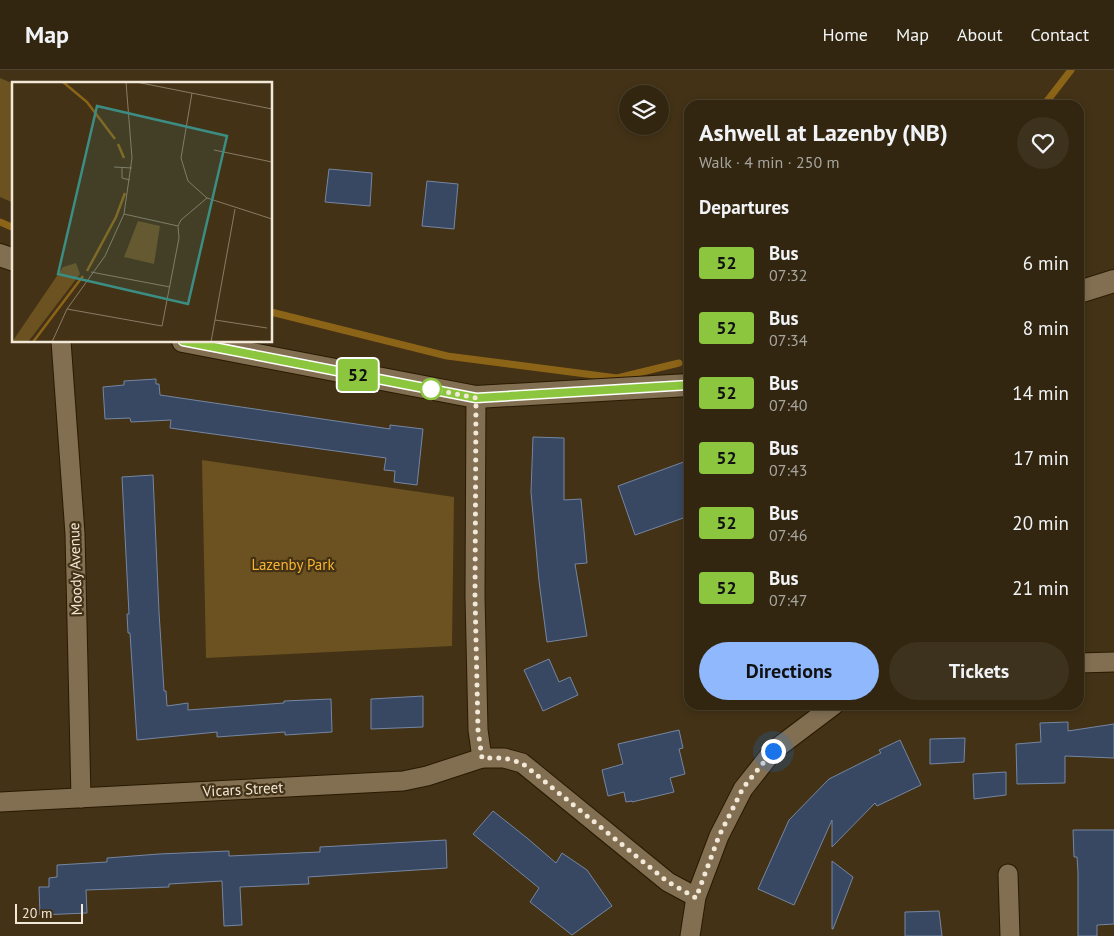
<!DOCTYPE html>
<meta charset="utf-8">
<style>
:root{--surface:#322610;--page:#3d321e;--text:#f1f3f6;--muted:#a8a59f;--line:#4d4330;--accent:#8fb8fd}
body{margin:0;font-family:"PT Sans",sans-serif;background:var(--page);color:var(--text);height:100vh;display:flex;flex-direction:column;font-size:19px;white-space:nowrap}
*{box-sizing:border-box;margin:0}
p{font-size:16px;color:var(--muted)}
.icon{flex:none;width:28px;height:28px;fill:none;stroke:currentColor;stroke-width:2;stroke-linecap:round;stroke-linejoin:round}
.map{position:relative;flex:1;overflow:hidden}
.details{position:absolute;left:684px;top:30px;width:400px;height:610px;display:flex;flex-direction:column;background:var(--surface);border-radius:15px;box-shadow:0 2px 8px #0003,0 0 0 1px var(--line)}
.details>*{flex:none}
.badge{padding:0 10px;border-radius:4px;font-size:18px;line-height:32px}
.tools{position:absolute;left:619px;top:15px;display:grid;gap:10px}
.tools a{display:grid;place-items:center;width:50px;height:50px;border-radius:50%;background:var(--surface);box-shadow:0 2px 8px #0003,0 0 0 1px var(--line);font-size:25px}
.scale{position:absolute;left:15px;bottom:12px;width:68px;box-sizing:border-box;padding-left:5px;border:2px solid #f2e8d8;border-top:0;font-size:14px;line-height:18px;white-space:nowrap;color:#f2e8d8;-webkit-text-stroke:4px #433216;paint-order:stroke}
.you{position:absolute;width:25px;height:25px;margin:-12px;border:4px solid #fff;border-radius:50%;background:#1a73e8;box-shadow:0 0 0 8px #1a73e833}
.map>.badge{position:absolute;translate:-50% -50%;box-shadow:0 0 0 2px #fff}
h2{padding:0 15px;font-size:19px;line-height:45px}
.round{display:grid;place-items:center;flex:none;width:52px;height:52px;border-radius:26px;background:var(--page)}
.headline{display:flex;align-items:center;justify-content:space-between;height:85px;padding:0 15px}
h1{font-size:24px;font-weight:700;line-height:38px}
.primary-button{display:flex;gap:10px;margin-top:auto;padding:10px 15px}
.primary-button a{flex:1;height:58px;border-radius:30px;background:var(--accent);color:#111;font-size:20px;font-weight:700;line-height:58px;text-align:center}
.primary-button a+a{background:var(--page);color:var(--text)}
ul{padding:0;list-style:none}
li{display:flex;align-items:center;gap:15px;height:65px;padding:0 15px}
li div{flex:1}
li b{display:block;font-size:19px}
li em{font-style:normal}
li .badge{min-width:55px;font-weight:700;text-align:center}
header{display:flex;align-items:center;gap:30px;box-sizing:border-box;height:70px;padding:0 25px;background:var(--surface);border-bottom:1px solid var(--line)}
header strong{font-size:24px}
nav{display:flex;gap:28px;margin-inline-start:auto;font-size:18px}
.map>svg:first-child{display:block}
</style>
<header>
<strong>Map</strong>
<nav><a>Home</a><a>Map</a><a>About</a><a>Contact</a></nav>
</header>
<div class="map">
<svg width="1114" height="866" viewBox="0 0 1114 866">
<rect width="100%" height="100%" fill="#433216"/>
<!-- green -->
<g fill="#6c5121">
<path d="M0,8L14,14V133L0,127Z"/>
<path d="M202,390L454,427L452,576L206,588Z"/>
</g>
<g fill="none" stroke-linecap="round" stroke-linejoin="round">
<!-- stream -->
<g stroke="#8c6417" stroke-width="7">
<path d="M1044,35L1071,0"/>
<path d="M0,152L14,158"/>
<path d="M271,242L447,286L617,308L679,293"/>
</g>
</g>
<!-- building -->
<g fill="#384862" stroke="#7586a3">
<path d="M329,99L372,103L370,136L325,132Z"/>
<path d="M427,111L458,114L454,159L422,156Z"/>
<path d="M156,309V314H159L160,325L390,359V355L423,359L417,415L394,412L395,401L384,400L386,388L170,358L171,350L131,352L130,348L105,349L103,317L124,315V311Z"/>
<path d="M533,367L564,368V430L581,429L587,493L575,494L587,566L547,572L539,511L531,422Z"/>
<path d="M689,390V446L635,465L618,416Z"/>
<path d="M153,405L159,542L164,621H166L167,636L188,633V640L284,633V631L331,629L332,662L285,665V662L217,667V662L137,670L130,563H128L127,544H129L122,407Z"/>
<path d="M549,589L559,612L570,607L578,625L543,641L524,600Z"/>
<path d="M423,626V657L371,659V629Z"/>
<path d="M1068,652V661L1114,654V688L1065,686V713L1017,714L1016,674L1041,672L1040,653Z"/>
<path d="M679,660L683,678L679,679L685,704L670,708L674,722L632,732V731L626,732L624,722L608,726L602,700L623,694L618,674Z"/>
<path d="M965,668L964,692L930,694V669Z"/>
<path d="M900,670L921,715L877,736L875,733L832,777V750L794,835L758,819L789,750L829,709L881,683L879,680Z"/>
<path d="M1006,702V725L974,729L973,704Z"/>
<path d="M493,741L527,768L556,793L562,783L587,800L612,836L572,865L530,832L539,818L473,764Z"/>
<path d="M1073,760H1114V854L1097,855V866H1078V802L1077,787H1074Z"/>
<path d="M446,770L447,798L308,807L309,814L240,817L242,855L224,856L222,811L169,814V817L86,820L87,843L40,845L39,817H49V808L57,807V795L107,792V788L159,784L229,781V786L320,782V777Z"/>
<path d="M832,791L853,807L833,859H832Z"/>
<path d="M939,841L942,866H905V842Z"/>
</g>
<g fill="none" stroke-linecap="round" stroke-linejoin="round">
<!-- minor casing -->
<g stroke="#291a00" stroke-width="21">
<g id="minor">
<path d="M61,271L75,464L81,728"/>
<path d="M476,327L475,526L478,660L482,688H504L522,693L668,812L696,827"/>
<path d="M1079,593L1114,592"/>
<path d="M0,732L403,711L427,706L482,688"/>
<path d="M1008,804L1010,866"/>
<path d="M690,866L696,827L719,766L743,719L773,681L834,635"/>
</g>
</g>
<!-- tertiary casing -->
<g stroke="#291a00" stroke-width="24">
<g id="tertiary">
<path d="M0,185L14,190"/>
<path d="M1079,222L1114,211"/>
<path d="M183,271L476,327L689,315"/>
</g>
</g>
<!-- minor -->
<use href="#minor" stroke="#826f52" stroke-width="19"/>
<!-- tertiary -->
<use href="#tertiary" stroke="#826f52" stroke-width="22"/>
</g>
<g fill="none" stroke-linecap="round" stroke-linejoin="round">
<!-- line casing -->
<g stroke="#fff" stroke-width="11">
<path id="line" d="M183,271L476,328L689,315"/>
</g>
<!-- line -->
<use href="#line" stroke="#8cc63f" stroke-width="8"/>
<!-- walk -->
<path stroke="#f2e8d8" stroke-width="5" stroke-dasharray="0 9" d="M431,319L476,328L475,526L478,660L482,688H504L522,693L668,812L696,828L719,766L743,718L773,681"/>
</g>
<!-- markers -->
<circle fill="#fff" stroke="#8cc63f" stroke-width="2.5" cx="431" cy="319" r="10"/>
<g text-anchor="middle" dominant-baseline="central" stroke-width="4.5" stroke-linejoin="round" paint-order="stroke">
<!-- park labels -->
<g font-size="15" fill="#f9b52f" stroke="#433216">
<text x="293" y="494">Lazenby Park</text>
</g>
<!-- street labels -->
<g font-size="15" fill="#f2e8d8" stroke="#433216">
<text transform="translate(75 499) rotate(-92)">Moody Avenue</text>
<text transform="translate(243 719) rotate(-3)">Vicars Street</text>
</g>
</g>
<!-- overview -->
<g transform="translate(12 12)">
<rect width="260" height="260" fill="#433216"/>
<path d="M126,139L148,144L142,182L112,175ZM64,181L68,192L16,260H0L51,185Z" fill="#6c5121"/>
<path fill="none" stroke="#8c6417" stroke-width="2.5" d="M51,0L75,20L103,57M106,62L112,76M75,189L104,135L113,111M21,260L71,194"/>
<path fill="none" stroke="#897b64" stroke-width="1" d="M124,0L260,27M180,11L169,76L176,99L195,116L260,137M202,68L260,80M102,85L120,86M110,85V96L118,98M112,132L166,144L169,138L195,116M79,190L158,205M55,227L150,244L167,156L166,144M203,238L255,246M40,260L55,227L93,174L112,132L120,76L114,0M199,260L223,127"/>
<path fill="#3c8d83" fill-opacity="0.15" stroke="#3c8d83" stroke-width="2.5" d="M85,24L215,54L176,222L46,192Z"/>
<rect width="260" height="260" fill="none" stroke="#f2e8d8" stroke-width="2.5"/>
</g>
</svg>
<div class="tools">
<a><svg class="icon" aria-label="layers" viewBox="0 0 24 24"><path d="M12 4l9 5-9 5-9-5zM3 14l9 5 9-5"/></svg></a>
</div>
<div class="scale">20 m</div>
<div class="you" style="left:773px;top:681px"></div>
<b class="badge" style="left:358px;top:305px;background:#8cc63f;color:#111">52</b>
<section class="details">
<div class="headline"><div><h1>Ashwell at Lazenby (NB)</h1><p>Walk · 4 min · 250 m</p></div><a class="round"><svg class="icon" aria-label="heart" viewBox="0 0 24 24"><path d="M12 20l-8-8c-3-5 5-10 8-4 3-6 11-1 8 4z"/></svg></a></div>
<h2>Departures</h2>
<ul>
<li><span class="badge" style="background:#8cc63f;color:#111">52</span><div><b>Bus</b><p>07:32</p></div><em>6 min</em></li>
<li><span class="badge" style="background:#8cc63f;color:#111">52</span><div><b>Bus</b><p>07:34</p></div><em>8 min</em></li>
<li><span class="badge" style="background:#8cc63f;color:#111">52</span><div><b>Bus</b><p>07:40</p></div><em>14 min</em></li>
<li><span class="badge" style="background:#8cc63f;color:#111">52</span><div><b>Bus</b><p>07:43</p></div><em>17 min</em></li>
<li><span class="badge" style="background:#8cc63f;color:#111">52</span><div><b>Bus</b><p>07:46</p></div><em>20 min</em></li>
<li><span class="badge" style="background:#8cc63f;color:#111">52</span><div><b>Bus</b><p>07:47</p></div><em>21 min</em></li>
</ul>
<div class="primary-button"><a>Directions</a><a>Tickets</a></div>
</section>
</div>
